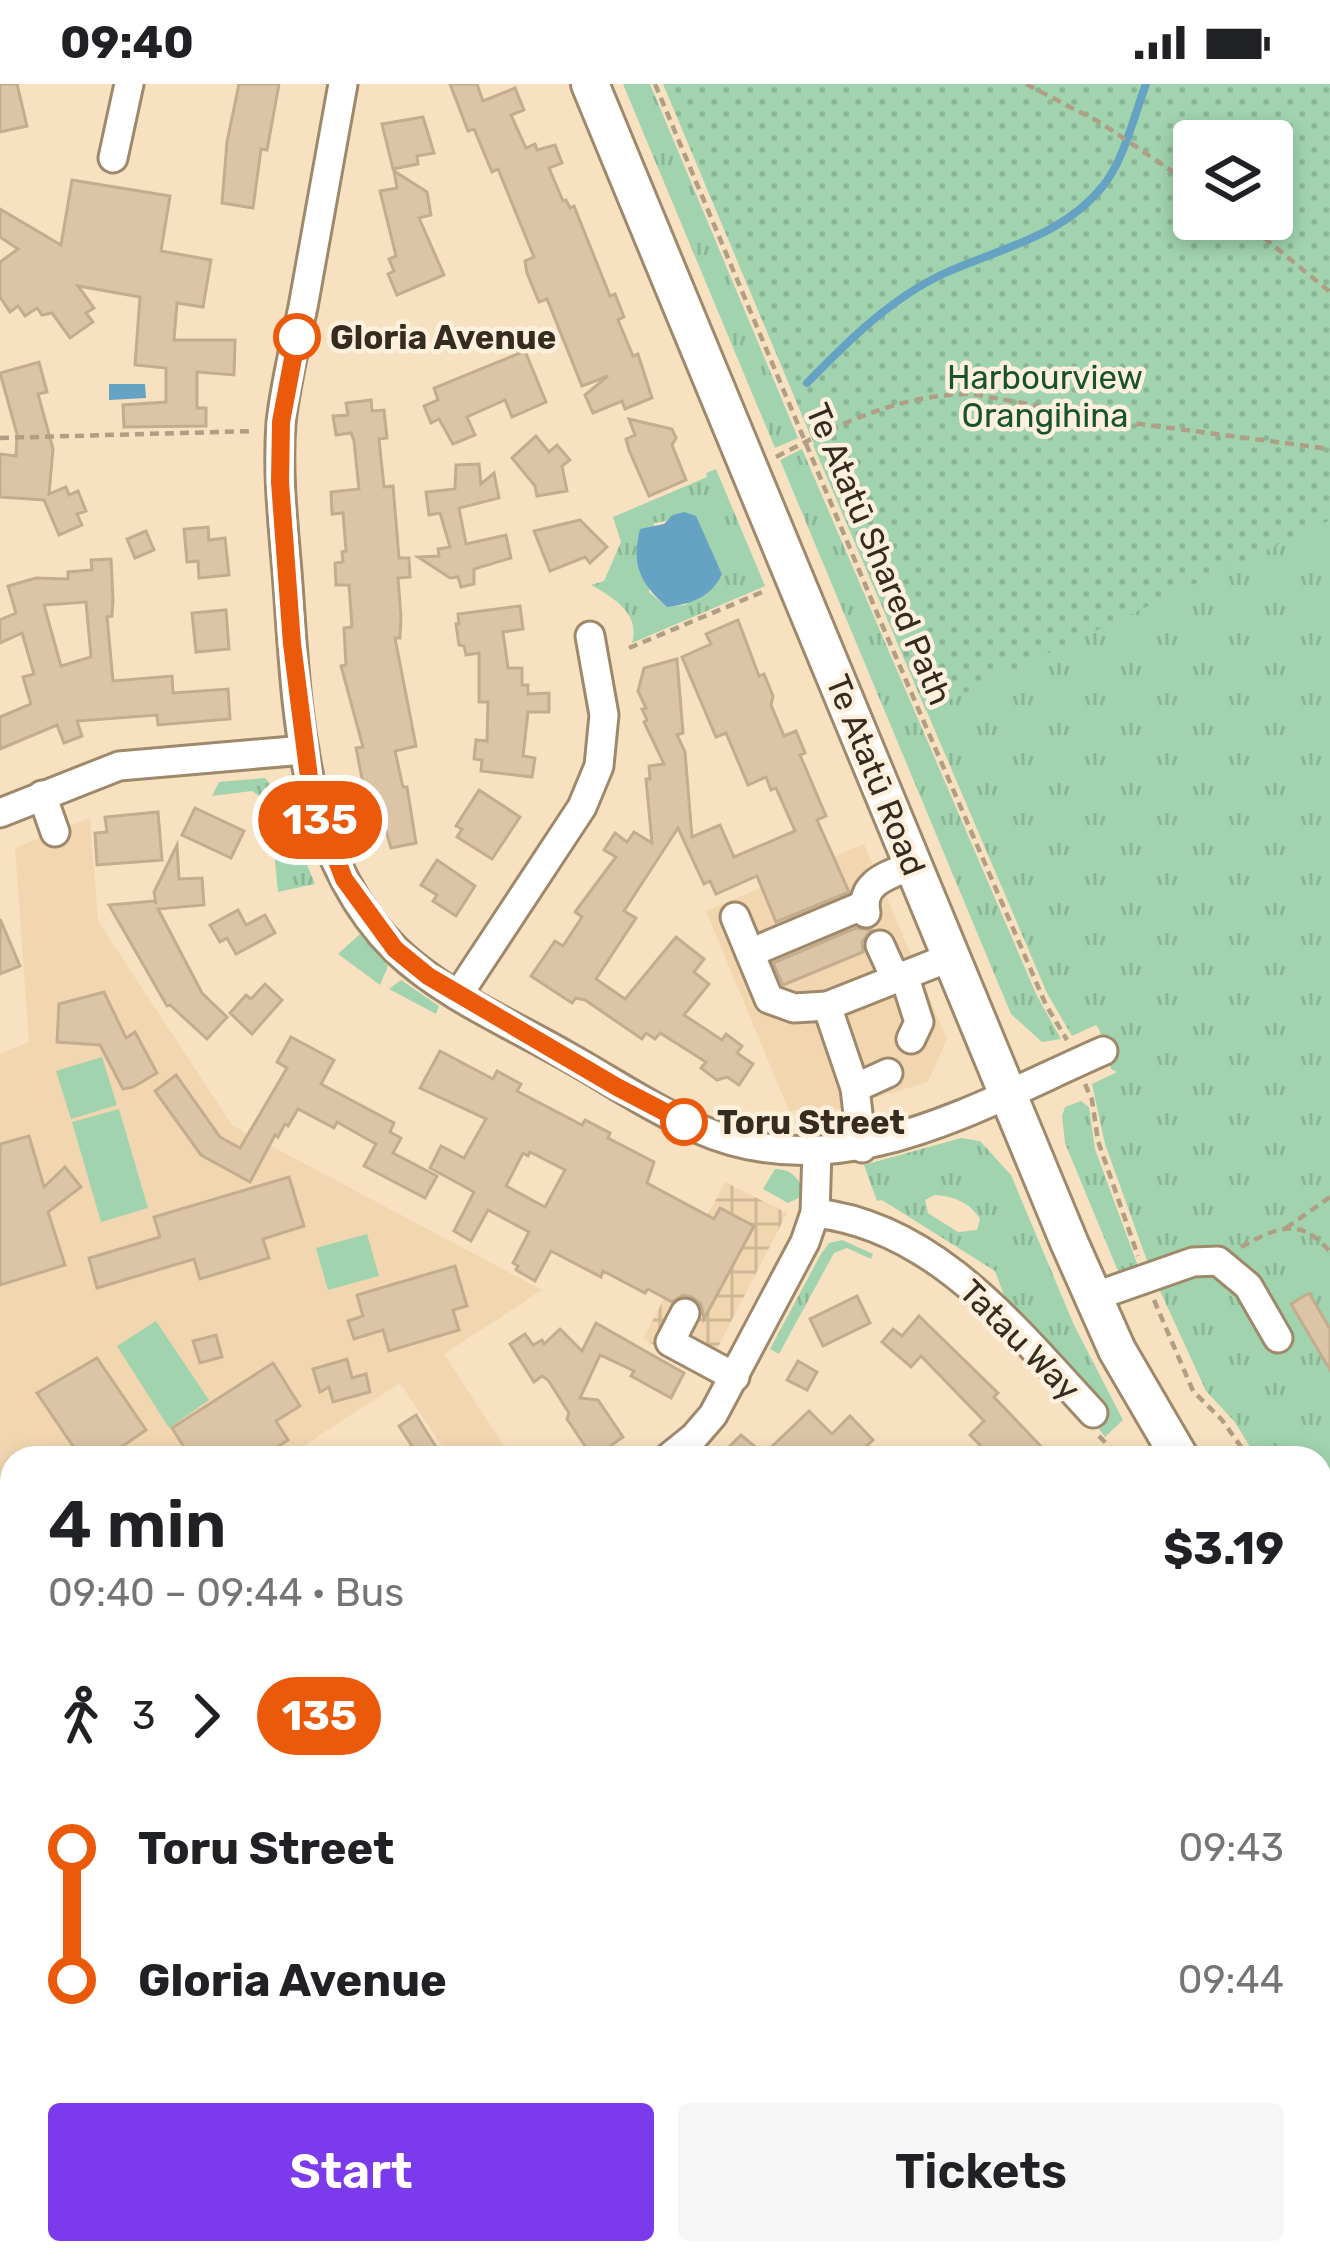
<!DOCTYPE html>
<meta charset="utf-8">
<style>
:root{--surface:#fff;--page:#f6f6f6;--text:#202124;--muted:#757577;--accent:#7c3aed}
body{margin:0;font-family:Rubik,sans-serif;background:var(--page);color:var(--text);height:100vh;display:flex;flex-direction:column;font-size:45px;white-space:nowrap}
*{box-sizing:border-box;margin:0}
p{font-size:39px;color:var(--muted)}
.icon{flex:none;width:66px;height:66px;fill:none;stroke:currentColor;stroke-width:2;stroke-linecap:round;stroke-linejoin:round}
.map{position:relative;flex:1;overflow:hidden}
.panel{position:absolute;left:0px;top:1362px;width:1332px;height:819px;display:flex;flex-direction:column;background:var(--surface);border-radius:36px 36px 0 0;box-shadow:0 6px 18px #0003}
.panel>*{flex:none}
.badge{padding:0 24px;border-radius:39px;font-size:42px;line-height:78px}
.buttons{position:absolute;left:1173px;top:36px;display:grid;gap:24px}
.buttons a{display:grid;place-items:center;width:120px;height:120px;border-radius:12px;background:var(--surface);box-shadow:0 6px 18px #0003;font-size:60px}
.map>.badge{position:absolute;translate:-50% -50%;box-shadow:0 0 0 6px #fff}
.legs{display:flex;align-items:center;gap:18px;height:132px;padding:0 48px;font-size:39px}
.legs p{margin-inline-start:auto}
.summary{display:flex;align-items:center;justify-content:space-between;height:204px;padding:0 48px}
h1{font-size:66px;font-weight:600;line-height:90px}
.primary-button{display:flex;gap:24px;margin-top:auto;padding:24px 48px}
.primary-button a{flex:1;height:138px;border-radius:12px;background:var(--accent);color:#fff;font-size:48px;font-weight:600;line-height:138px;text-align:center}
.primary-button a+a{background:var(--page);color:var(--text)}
ul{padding:0 48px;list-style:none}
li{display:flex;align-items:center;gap:42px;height:132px;font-size:45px}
li i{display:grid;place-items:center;width:18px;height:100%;margin:0 15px;background:currentColor}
li i::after{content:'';width:30px;height:30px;margin:-15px;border:9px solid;border-radius:50%;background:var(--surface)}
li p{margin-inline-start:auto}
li:first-child i{background:linear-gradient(#0000 50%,currentColor 0)}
li:last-child i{background:linear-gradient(currentColor 50%,#0000 0)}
.status{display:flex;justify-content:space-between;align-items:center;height:84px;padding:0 60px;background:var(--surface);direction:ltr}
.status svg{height:33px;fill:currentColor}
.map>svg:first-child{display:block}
</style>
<div class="status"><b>09:40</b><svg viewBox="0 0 49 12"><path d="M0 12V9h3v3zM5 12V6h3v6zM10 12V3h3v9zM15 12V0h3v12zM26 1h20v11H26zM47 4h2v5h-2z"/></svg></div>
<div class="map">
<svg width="1330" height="2179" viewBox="0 0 1330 2179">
<defs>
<pattern id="industrial-grid" width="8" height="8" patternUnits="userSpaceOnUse" patternTransform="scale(3)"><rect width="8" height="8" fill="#f1d6b0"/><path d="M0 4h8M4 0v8" fill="none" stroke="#cfb897"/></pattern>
<pattern id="grass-tufts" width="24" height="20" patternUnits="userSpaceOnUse" patternTransform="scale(3)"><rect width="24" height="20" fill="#a1d4ae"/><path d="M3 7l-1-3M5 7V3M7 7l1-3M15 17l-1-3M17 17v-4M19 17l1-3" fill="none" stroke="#8bb695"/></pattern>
<pattern id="park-dots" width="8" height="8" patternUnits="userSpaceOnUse" patternTransform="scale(3)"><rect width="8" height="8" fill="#a1d4ae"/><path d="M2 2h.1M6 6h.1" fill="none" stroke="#8bb695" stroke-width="1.8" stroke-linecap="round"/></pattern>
</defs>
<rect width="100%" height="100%" fill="#f8e1c1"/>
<!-- built -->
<g fill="#f1d6b0">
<path d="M90,734L98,837L232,1041L542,1206L444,1270L512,1374H450L400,1299L285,1374H12V1553L0,1561V970L29,958L15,764Z"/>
<path d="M864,760L947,955L928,998L838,1025L789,1027L706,827Z"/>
<path d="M1320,1603L1330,1614V1817L1320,1826Z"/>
</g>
<!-- industrial -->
<path fill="url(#industrial-grid)" d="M725,1098L787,1129L705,1288L643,1255Z"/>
<!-- grass -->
<g fill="url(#grass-tufts)" fill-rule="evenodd">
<path d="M623,0H650L798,354L775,364Z"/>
<path d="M813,361L1330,368V1470L1320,1460V1374H1257L1234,1337L1206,1307L1150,1185L1105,1060L1092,1000L1117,988L1111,985L1099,945L1096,941L1072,952L1047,909Z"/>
<path d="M802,365L1037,912L1061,955L1042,958L1011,930L780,376Z"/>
<path d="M716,385L765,502L632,559C641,529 612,513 591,501L604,497L621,458L613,433L707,393L706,389ZM695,432L722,490L685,521L667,523L649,508L654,439Z"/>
<path d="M265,694L275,705L315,800L278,808L269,719L252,707L212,712L219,698Z"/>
<path d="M360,850L388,882L380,901L338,870Z"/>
<path d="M401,896L439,922L436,930L389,905Z"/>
<path d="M1081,1017L1089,1023L1095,1065L1139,1185L1120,1192L1065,1059L1062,1032L1065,1023Z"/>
<path d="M961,1054L980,1057L1011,1091L1074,1241L1123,1336L1105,1353L1009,1225L995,1187L882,1116L877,1117L864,1081ZM935,1111C953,1112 971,1119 980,1135L977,1146L958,1148L928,1129L925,1116Z"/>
<path d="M775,1085C792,1085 801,1095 803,1112L788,1119L763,1105Z"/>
<path d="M842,1156L873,1170L871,1175L847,1164L834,1169L779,1270L770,1265L821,1170L829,1159Z"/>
</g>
<!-- park -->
<g fill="url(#park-dots)" fill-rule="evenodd">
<path d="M663,0H1330V436L926,627ZM1272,57V135H1194V57Z"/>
<path d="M12,2120V2169H428L437,2179H0V2121Z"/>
</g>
<!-- pitch -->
<g fill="#a1d4ae">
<path d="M102,973L117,1021L71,1035L56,987Z"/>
<path d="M119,1025L148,1124L101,1138L72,1038Z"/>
<path d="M367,1150L379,1192L328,1206L316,1164Z"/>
<path d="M156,1237L209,1316L169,1344L117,1262Z"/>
</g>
<!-- water -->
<g fill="#65a2c4">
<path d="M109,300H145L146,314L109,316Z"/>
<path d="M684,428L696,432L722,490C711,513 692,520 667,523C640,499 631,481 640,445L664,440L673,431Z"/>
</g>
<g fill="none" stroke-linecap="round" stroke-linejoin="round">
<!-- stream -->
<g stroke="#65a2c4" stroke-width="8">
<path d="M807,299C847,258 890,215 943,190C1000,164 1062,153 1103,102C1124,76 1134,32 1146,0"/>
<path d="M0,2160L12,2158"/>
<path d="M352,2169L362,2179"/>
</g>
</g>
<!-- building -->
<g fill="#dcc4a6" stroke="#c4ad8f" stroke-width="3" fill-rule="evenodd">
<path d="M0,0H17L27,42L0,48Z"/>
<path d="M239,0H279L267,66L261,65L253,124L222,119L227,58Z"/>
<path d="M450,0H477L483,17L515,4L524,26L511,31L526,64L535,60L537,66L555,61L562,79L549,84L563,117L566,116L570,124L574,122L610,212L615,210L624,233L618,236L633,272L638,270L652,314L625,325L622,317L593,329L585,311L608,292L582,302L547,215L539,218L527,189L525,177L534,173L498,85L492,88L474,45L468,47Z"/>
<path d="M423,33L434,69L417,72L418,80L393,85L382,40Z"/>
<path d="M394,87L427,108L431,131L419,134L444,191L397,211L388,190L394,187L389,175L396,172L380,107L397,104Z"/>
<path d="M72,96L170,112L161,167L211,176L203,223L177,219L174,256H235L234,291L197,288V324H206V342L124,343L123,321L166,318V284L135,281L140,213L78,202L94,224L86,229L93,238L70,254L52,229L42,231L37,224L25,232L18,222L10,228L0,213V178L18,165L0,153V125L61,161Z"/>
<path d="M525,267L546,318L512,333L505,316L467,333L475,351L453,360L439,335L431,339L424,322L438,316L434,304Z"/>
<path d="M39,278L47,308L38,310L53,365L49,410L66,403L69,411L78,407L86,427L77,430L82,441L59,451L44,416L0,413V370L16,372L17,350L0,289Z"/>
<path d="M371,316L372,327L384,326L387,354L379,355L384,403L393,402L399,474H409L410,493L398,494L401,533L400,554H395L416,662L395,667L403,703H407L416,759L391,764L382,733L370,735L356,664L363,663L341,582L346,581L344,544L352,543L349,501H336L335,479L343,478L342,468L346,467L343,429L332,430L331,408L359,405L354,357L351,349L336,351L333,332L348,331L346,319Z"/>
<path d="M629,335L672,345L676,354L672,361L686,396L649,412L629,366L626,355L635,351Z"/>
<path d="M536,352L549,368L557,361L570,376L562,382L567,407L537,412L535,402L512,374Z"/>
<path d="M479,380L481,400L494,389L499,414L459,424L466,460L506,451L511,474L474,485V500L461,503L458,493L450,494L418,473L439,472L438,465L450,463L440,429L429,431L426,408L455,405L456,381Z"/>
<path d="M580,436L607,463L590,479L585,473L550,487L534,447Z"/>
<path d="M208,443L209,456L225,454L229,491L199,494L198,477L187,478L184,445Z"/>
<path d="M146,447L154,466L135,474L127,455Z"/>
<path d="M111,475L113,516L112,532L107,533L113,597L172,592L173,609L228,605L230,635L158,641L157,631L77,637L82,652L64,659L57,641L0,665V633L31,620L23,593L34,590L22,549L0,559V536L16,529L8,502L36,494L68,495V488L92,486L91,476ZM86,518L91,573L61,582L44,521Z"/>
<path d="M520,522L523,545L503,548L508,584H522V601H528V610L549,609V628H528L523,672L535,674L532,693L481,687L482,676L474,675L476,656L487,657L488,618H479V569L466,571L464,562L459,561L456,540H459L458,530Z"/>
<path d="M226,526L229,565L196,568L192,529Z"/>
<path d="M738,536L759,592L764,590L773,612L771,621L784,652L796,647L805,669L800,671L826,732L817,736L849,808L776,838L757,792L716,810L710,797L704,800L678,744L624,827L636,834L596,895L625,915L676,853L704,875L694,888L709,900L684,931L722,956L726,950L742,962L737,969L753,980L739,1001L727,993L717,996L701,984L706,978L660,949L655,955L646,949L642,955L585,916L576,914L572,919L531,892L555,857L563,862L582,833L575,828L616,773L604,766L615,749L627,758L634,748L652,759L646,695H650L649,682L664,680L644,638L647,636L642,625L646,624L638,607L644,584L677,575L683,649L677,651L685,668L692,753L720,741L734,773L795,747L776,704L771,706L766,693L748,701L726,649L716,653L682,573L711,560L706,550Z"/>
<path d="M479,706L520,733L492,775L457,753L462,745L456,742Z"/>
<path d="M195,724L244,747L231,774L182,751Z"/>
<path d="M158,728L162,776L97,781L95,749L107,748L105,733Z"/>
<path d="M177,761L179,795L202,794L204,821L158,825L202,909L227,933L207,955L170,921L167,922L109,821L154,817L156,820L154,808Z"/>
<path d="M437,776L475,802L456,832L433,817L437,811L421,801Z"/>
<path d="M238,826L246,841L265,831L275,849L236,870L227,854L220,858L210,841Z"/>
<path d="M0,835L20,882L0,890Z"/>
<path d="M856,844L871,846L862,858L863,868L783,901L773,879Z"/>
<path d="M265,900L282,916L252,950L230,929L246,911L251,915Z"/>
<path d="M104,908L126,954L135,948L157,989L133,1003L123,1005L100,961L57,958L59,920Z"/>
<path d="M291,953L334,976L321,1000L394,1039L390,1048L401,1054L393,1069L437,1092L425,1114L364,1082L376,1060L337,1038L334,1044L298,1025L288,1042L285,1040L278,1053L275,1051L250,1098L201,1071L155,1007L176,991L220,1053L240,1064L287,984L277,978Z"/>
<path d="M440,967L493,995L497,987L521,1000L517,1007L582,1041L585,1036L610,1049L608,1054L654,1078L647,1099L714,1135L720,1124L754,1142L704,1235L701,1220L692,1213L683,1211L672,1218L648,1205L645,1209L603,1187L601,1193L551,1167L535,1197L516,1186L518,1182L513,1179L529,1148L488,1126L471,1157L454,1147L474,1108L430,1084L441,1062L464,1074L486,1035L420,1004ZM530,1068L565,1086L545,1123L506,1102L523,1069L528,1072Z"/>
<path d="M29,1052L44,1103L65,1083L81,1103L48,1128L65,1181L0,1201V1060Z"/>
<path d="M289,1093L304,1142L263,1155L269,1174L200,1195L194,1175L97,1204L89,1174L160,1153L154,1133Z"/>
<path d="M455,1182L467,1222L453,1226L459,1246L389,1267L383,1246L354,1255L348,1237L363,1232L357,1211Z"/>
<path d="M1309,1209L1330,1245V1286L1291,1220Z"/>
<path d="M857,1212L870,1239L823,1262L810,1235Z"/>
<path d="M919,1232L998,1309L994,1313L1052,1374H993L970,1351L984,1337L921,1272L911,1283L882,1258L893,1245L902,1252Z"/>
<path d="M596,1239L684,1289L671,1314L631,1292L634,1287L600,1271L580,1314L598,1316L623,1353L593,1374L567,1335L569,1329L548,1296L542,1292L534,1298L510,1260L525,1250L533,1261L542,1256L544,1260L560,1245L582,1267Z"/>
<path d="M216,1251L222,1273L200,1279L193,1257Z"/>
<path d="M97,1274L146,1346L105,1374H81L37,1309Z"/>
<path d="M347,1275L352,1294L366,1290L370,1308L333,1318L329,1303L320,1308L313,1285Z"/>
<path d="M798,1277L817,1288L807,1306L787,1296Z"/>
<path d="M273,1279L300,1322L276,1337L288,1356L260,1374H191L172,1344Z"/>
<path d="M809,1327L832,1350L850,1332L873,1356L854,1374H718L741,1351L764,1370Z"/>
<path d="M416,1331L443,1374H391L412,1362L399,1342Z"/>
</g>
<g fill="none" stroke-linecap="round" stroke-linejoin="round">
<!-- minor casing -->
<g stroke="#9e896b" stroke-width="33">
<g id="minor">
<path d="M343,0C330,74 316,149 303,223C295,261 285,300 281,339C277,393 284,447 288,501C297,627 300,771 396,866C443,911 509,939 565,971C610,996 652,1025 699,1045C840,1107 977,1022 1103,967"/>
<path d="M113,74L129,0"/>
<path d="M42,711L55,748"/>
<path d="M0,729L119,682L304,666"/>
<path d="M866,829C859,798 889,791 913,781"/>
<path d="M735,833L769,915L794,924L827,922"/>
<path d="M880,861L895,894"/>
<path d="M750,869L864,821"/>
<path d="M904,891L919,938L911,955"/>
<path d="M458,911L582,723L599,682L604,631L590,552"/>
<path d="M855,1004L888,989"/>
<path d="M862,1064L855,1004L827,922L951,873"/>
<path d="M815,1129C935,1142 1016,1246 1093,1329"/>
<path d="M1093,1213L1193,1178L1218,1177L1248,1202L1278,1254"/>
<path d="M685,1229L670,1258L735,1293"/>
<path d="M668,1374L694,1353L713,1331L805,1158L815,1129L817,1067"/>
<path d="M0,1814L12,1806"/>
<path d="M718,2169L728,2179"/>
<path d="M158,2179L303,2173L318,2179"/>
<path d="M682,2179L693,2169"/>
<path d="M1090,2179V2169"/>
</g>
</g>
<!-- major casing -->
<g stroke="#9e896b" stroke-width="42">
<g id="major">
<path d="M590,0L1069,1158L1117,1266L1180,1374"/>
<path d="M1320,1544L1330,1555"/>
</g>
</g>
<!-- path -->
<g stroke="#b09e85" stroke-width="4.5" stroke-dasharray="9 6" stroke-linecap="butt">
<path d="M655,0L880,536L1046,921L1067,956"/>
<path d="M1026,0L1101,39L1194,102"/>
<path d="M1241,135L1330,208"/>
<path d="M0,354L254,347"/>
<path d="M776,373C840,340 899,310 972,310L1140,340L1330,365"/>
<path d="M629,564L767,506"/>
<path d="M1085,1000L1092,1016L1098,1057L1138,1172"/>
<path d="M1286,1144L1330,1113"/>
<path d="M1241,1163C1278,1143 1300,1132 1330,1168"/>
<path d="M1154,1216L1193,1307L1222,1336L1249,1374"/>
<path d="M1099,1352L1120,1374"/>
<path d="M1320,1473L1330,1484"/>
<path d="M0,2131L12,2130"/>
</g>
<!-- minor -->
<use href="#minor" stroke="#fff" stroke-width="27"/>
<!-- major -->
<use href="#major" stroke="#fff" stroke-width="36"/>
</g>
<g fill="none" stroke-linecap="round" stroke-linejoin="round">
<!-- line-1 casing -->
<g stroke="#fff" stroke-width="27">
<path id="line-1" d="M297,253L281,338L280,398L292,560L311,709L344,795L395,865L428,892L617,1003L684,1038"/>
</g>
<!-- line-1 -->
<use href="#line-1" stroke="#ea5a0a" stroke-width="18"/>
</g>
<!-- markers -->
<g fill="#fff" stroke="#ea5a0a" stroke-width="6">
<circle cx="297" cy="253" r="21"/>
<circle cx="684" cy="1038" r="21"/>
</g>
<g text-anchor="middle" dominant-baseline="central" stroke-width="9" stroke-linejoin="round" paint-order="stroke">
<!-- stop labels -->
<g font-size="33" font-weight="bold" fill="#352c20" stroke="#fef0dd" text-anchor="start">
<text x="330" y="253">Gloria Avenue</text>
<text x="717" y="1038">Toru Street</text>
</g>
<!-- park labels -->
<g font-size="33" fill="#16542e" stroke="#fef0dd">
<text x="1045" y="293">Harbourview<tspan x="1045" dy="38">Orangihina</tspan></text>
</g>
<!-- street labels -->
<g font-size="33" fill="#352c20" stroke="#fef0dd">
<text transform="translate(879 470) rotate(67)">Te Atatū Shared Path</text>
<text transform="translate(876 691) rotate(68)">Te Atatū Road</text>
<text transform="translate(1020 1256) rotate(45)">Tatau Way</text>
</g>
</g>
</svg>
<div class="buttons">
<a><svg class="icon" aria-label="layers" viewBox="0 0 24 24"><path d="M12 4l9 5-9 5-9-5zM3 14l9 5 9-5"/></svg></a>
</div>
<b class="badge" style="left:320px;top:736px;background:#ea5a0a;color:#fff">135</b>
<section class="panel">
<div class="summary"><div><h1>4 min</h1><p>09:40 – 09:44 · Bus</p></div><b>$3.19</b></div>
<div class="legs"><svg class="icon" aria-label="walk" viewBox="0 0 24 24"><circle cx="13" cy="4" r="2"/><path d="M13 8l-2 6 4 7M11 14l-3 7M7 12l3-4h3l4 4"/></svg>3<svg class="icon" aria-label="forward" viewBox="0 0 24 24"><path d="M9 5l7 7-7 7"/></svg><b class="badge" style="background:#ea5a0a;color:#fff">135</b></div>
<ul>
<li><i style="color:#ea5a0a"></i><b>Toru Street</b><p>09:43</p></li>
<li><i style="color:#ea5a0a"></i><b>Gloria Avenue</b><p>09:44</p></li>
</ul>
<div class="primary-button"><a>Start</a><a>Tickets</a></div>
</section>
</div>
